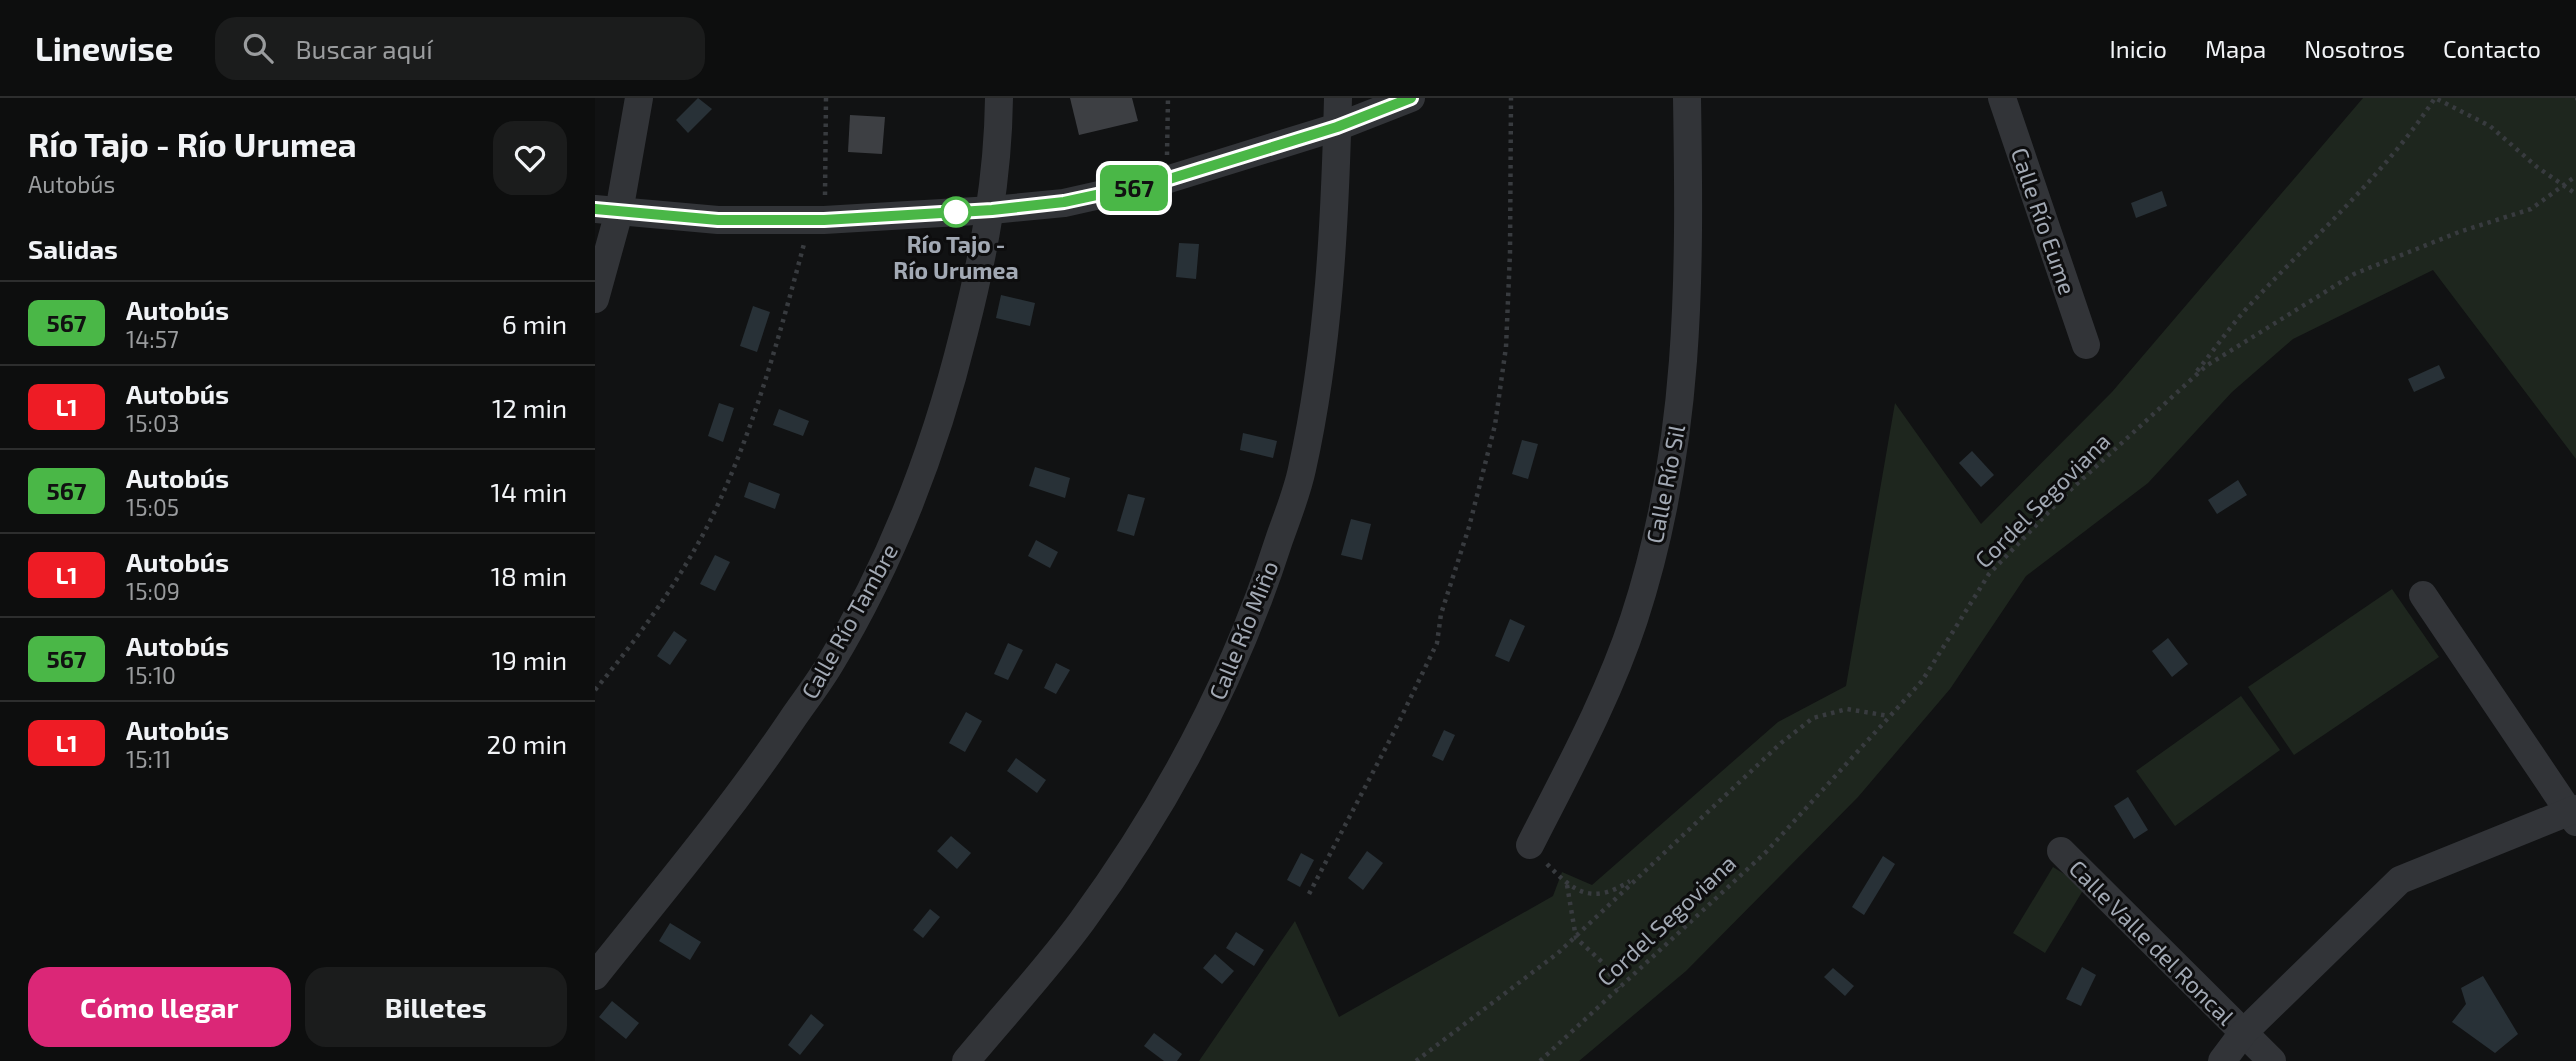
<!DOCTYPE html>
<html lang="es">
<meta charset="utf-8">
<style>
:root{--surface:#0d0e0e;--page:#1b1c1c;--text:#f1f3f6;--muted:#9a9c9e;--line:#2d2e2e;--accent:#db2777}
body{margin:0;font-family:"Exo 2",sans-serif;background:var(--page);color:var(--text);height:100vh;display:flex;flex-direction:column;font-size:26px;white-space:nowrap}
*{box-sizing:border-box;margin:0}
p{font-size:23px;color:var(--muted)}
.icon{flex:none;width:38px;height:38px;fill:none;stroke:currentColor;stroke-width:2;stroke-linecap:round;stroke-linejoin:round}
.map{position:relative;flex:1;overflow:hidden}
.details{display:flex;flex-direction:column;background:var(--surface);width:595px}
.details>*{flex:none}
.badge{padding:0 14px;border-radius:10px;font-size:24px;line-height:46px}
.map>.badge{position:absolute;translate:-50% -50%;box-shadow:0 0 0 4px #fff}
h2{padding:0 28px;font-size:26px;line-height:63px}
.round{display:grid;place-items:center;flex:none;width:74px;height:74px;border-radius:21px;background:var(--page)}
.headline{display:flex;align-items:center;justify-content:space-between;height:119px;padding:0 28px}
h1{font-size:33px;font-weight:700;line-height:52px}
.action{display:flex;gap:14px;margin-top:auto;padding:14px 28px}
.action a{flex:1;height:80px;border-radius:21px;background:var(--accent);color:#fff;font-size:28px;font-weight:700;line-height:80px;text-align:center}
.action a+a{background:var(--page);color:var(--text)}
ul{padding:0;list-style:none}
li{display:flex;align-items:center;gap:21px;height:84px;padding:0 28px;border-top:2px solid var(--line)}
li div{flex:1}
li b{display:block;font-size:26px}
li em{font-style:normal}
li .badge{min-width:77px;font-weight:700;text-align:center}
header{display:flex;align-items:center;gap:42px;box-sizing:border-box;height:98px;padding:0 35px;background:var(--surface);border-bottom:2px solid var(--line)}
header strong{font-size:33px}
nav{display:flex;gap:38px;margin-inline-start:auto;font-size:24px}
.search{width:490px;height:63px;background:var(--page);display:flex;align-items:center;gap:18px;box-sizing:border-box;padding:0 24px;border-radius:21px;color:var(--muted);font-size:26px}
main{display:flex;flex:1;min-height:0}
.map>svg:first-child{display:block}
</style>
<header>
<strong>Linewise</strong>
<div class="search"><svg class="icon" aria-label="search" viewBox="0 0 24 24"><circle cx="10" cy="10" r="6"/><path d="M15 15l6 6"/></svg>Buscar aquí</div>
<nav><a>Inicio</a><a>Mapa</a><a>Nosotros</a><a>Contacto</a></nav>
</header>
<main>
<section class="details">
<div class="headline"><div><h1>Río Tajo - Río Urumea</h1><p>Autobús</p></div><a class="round"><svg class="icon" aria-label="heart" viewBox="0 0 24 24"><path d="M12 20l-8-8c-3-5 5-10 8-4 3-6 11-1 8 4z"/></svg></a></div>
<h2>Salidas</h2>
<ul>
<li><span class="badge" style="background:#4ab747;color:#111">567</span><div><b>Autobús</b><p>14:57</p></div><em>6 min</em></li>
<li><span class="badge" style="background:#ee1c25;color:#fff">L1</span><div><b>Autobús</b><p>15:03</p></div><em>12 min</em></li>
<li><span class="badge" style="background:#4ab747;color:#111">567</span><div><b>Autobús</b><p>15:05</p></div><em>14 min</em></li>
<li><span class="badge" style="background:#ee1c25;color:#fff">L1</span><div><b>Autobús</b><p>15:09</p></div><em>18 min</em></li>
<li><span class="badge" style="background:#4ab747;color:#111">567</span><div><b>Autobús</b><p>15:10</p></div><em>19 min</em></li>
<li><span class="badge" style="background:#ee1c25;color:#fff">L1</span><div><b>Autobús</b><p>15:11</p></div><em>20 min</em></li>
</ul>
<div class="action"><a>Cómo llegar</a><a>Billetes</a></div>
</section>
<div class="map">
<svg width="1981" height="963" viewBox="0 0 1981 963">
<rect width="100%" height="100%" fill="#111213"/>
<!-- green -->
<g fill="#1e261e">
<path d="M1768,0H1981V361L1838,172L1698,241L1637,294L1553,385L1431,478L1355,591L1263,699L1091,873L984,963H604L700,823L744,919L958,798L967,774L997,787L1183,624L1251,588L1300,305L1386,426L1517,294Z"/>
<path d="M1797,491L1844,559L1699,657L1653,589Z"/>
<path d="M1646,598L1685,652L1580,728L1541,673Z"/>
<path d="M1458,769L1490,789L1450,855L1418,835Z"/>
</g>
<!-- water -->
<g fill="#283137">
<path d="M103,0L117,11L93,35L81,22Z"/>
<path d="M1567,93L1572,108L1541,120L1536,105Z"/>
<path d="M584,145L604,146L601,181L581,179Z"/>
<path d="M406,197L440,205L435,228L401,220Z"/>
<path d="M158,208L175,214L162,254L145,248Z"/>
<path d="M1844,267L1850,280L1819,294L1813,281Z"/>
<path d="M124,305L139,310L128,344L113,338Z"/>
<path d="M184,311L214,323L208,338L178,327Z"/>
<path d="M648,335L682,343L678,360L645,352Z"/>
<path d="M927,342L943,346L933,381L917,376Z"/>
<path d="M1377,353L1399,377L1386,389L1364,365Z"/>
<path d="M440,369L475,380L470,400L434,388Z"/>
<path d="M1643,382L1652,397L1622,416L1613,402Z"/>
<path d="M154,384L185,396L180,411L149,399Z"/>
<path d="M533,396L550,400L539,438L522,433Z"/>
<path d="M756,421L776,426L767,462L746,457Z"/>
<path d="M441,442L463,454L455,470L433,458Z"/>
<path d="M120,457L135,464L120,493L105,486Z"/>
<path d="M915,521L930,528L914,564L900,558Z"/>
<path d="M79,533L92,542L75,567L62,558Z"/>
<path d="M1573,540L1593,566L1577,579L1557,553Z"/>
<path d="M413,545L428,552L413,582L399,576Z"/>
<path d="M461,565L475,572L461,596L449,590Z"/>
<path d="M371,614L387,623L370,654L354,645Z"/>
<path d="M849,632L860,637L848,663L837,658Z"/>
<path d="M421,660L451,682L442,695L412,673Z"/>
<path d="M1533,699L1553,732L1539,741L1519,708Z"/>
<path d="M356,738L376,755L362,771L342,753Z"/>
<path d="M772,753L788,765L768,792L753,780Z"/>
<path d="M706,755L719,762L705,789L692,782Z"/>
<path d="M1288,758L1300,766L1269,817L1257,809Z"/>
<path d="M335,811L345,819L328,840L318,832Z"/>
<path d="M75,825L106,844L95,862L64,843Z"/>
<path d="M641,834L669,852L659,868L631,850Z"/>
<path d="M620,856L639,873L627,886L608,870Z"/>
<path d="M1487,869L1501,877L1486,908L1471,901Z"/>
<path d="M1238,870L1259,888L1250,898L1229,879Z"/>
<path d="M1888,878L1923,936L1900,955L1857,924L1871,906L1866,890Z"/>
<path d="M17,903L44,925L31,941L4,919Z"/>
<path d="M216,916L229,927L205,957L193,947Z"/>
<path d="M559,935L587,956L582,963H569L549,948Z"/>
</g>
<!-- building -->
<g fill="#3d3f43">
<path d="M475,0H537L543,23L484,37Z"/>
<path d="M255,17L290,19L287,56L253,54Z"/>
</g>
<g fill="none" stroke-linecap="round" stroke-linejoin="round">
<!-- path -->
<g stroke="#383b3f" stroke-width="4.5" stroke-dasharray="3.5 5" stroke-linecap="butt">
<path d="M1980,0H1981"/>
<path d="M572,57L573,0"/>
<path d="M230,97L231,0"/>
<path d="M1602,273C1619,252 1634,230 1652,210C1716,141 1788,79 1840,0L1895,28L1942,69L1981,96"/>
<path d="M0,592C42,541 81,488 112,429C157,340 183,243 209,146"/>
<path d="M952,766C980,795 997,807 1035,783"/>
<path d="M972,787L981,840L1007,864L1024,890"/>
<path d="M714,796L799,634L842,545L846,516L874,429L900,327L911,249L915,155L916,0"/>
<path d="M821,963L963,855L1186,645L1218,620L1252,611L1294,618"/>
<path d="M945,963L1171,754L1327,583L1394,476L1472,395L1611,268L1759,176L1864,134L1936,111L1981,78"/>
</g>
<!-- street -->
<g stroke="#323438" stroke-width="28">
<path d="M1407,0L1491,247"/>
<path d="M0,111L123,122H229L397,112L469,105L571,82L742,29L816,0"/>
<path d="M0,201L24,114L44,0"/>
<path d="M1828,497L1981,724"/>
<path d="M935,747C972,674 1013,600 1039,521C1096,347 1095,180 1092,0"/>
<path d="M1466,753L1677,963"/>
<path d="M0,878C67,794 136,712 196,623C209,604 223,586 235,566C298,462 340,352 369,234C389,156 403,81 404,0"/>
<path d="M371,963C409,917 451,872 487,823C572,707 640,579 684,442C692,419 702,395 707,371C734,249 740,124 743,0"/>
<path d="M1627,963L1648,935L1805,782L1981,711"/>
</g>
</g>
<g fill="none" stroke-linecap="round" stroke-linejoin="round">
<!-- line casing -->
<g stroke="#fff" stroke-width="16">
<path id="line" d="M0,111L123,122H229L397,112L469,104L571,82L742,29L816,0"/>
</g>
<!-- line -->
<use href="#line" stroke="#4ab747" stroke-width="10"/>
</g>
<!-- markers -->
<circle fill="#fff" stroke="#4ab747" stroke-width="3.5" cx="361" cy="114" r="14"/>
<g text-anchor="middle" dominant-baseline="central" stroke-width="6" stroke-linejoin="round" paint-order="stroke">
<!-- street labels -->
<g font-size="23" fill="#a2a9b4" stroke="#0d0d0e">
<text transform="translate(1449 123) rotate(71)">Calle Río Eume</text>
<text transform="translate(1070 386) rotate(-79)">Calle Río Sil</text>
<text transform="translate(1447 402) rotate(-45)">Cordel Segoviana</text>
<text transform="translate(254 523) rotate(-61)">Calle Río Tambre</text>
<text transform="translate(648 532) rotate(-68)">Calle Río Miño</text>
<text transform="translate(1071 822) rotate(-43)">Cordel Segoviana</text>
<text transform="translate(1557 844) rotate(45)">Calle Valle del Roncal</text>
</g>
<!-- stop labels -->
<g font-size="23" font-weight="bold" fill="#a2a9b4" stroke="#0d0d0e">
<text x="361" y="146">Río Tajo -<tspan x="361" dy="26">Río Urumea</tspan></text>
</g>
</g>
</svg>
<b class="badge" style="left:539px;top:90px;background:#4ab747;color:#111">567</b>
</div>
</main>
